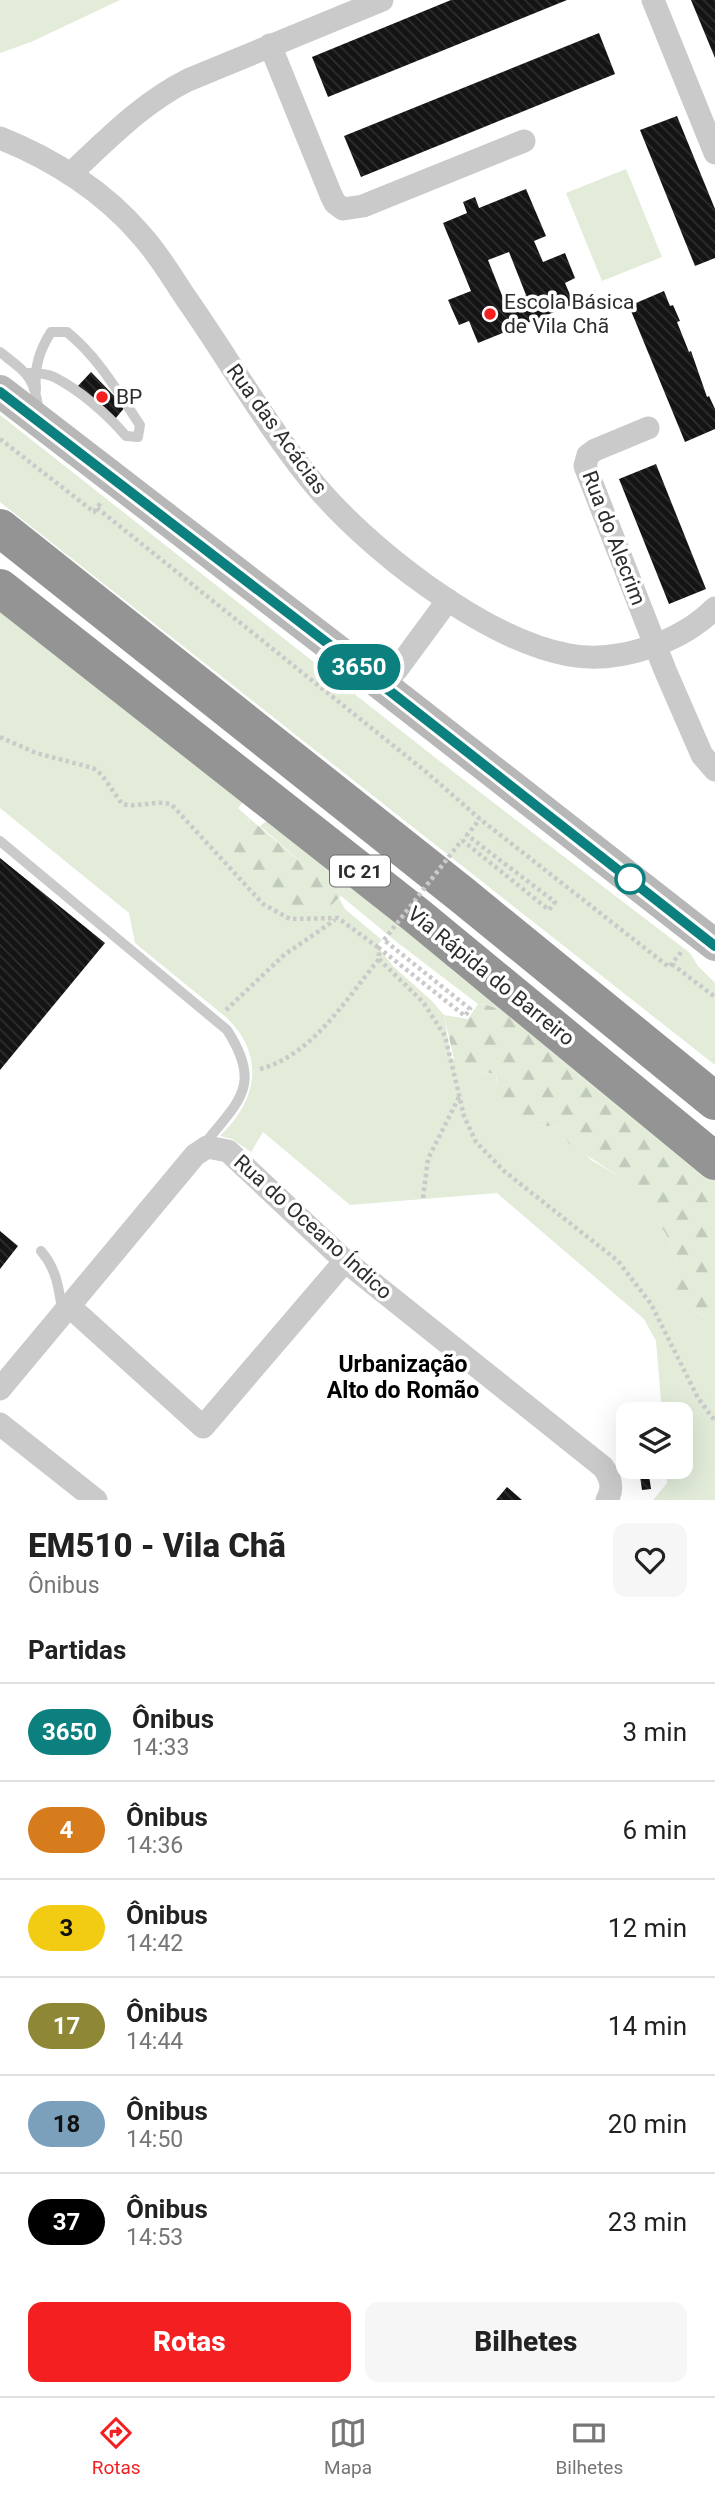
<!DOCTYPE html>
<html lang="pt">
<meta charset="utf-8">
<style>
:root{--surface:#fff;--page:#f6f6f6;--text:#222;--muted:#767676;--line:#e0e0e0;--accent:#f41f21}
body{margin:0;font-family:Roboto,sans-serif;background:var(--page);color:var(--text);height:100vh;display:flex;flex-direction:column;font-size:26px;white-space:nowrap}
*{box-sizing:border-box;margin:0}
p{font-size:23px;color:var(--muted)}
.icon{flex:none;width:38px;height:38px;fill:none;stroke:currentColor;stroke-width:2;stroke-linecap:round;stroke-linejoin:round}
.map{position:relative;height:1500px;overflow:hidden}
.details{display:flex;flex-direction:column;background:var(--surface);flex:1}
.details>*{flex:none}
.badge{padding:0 14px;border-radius:23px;font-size:24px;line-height:46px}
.tools{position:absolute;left:616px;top:1402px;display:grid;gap:14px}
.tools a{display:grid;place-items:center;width:77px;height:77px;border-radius:14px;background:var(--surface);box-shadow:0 7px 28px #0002;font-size:35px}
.map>.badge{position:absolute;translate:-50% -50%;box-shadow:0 0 0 4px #fff}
h2{padding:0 28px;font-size:26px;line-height:63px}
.round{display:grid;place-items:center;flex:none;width:74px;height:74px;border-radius:14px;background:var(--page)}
.head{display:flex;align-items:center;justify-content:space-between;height:119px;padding:0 28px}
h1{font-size:33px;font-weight:800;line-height:52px}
.primary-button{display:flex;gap:14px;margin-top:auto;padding:14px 28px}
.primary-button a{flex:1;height:80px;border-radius:14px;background:var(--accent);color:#fff;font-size:28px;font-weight:800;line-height:80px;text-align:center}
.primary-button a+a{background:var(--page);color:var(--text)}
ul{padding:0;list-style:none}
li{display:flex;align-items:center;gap:21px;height:98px;padding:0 28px;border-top:2px solid var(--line)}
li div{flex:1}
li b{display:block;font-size:26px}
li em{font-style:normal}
li .badge{min-width:77px;font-weight:700;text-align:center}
.dock{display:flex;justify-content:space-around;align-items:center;height:98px;border-top:2px solid var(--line);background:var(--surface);font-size:19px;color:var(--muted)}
.dock a{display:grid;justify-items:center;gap:4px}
.dock .selected{color:var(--accent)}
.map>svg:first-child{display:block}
</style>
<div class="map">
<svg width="715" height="1500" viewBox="0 0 715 1500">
<defs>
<pattern id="forest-firs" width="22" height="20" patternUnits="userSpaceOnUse" patternTransform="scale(1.75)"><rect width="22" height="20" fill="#e2ecd9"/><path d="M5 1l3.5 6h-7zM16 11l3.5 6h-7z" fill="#c2cbbb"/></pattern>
<pattern id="building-back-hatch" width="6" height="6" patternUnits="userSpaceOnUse" patternTransform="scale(1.75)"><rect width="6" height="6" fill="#141414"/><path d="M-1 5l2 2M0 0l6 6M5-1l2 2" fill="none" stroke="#2e2e2e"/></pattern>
</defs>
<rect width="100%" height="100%" fill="#fff"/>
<!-- green -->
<g fill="#e2ecd9">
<path d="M0,0H120L31,42L0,53Z"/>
<path d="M626,169L662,257L602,281L566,193Z"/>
<path d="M0,415L451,770L690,953L698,966L715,983V1065L0,502Z"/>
<path d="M0,611L243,802L238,808L249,818L248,824L262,893C287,905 316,920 339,898L345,909L382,940L377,946L394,967L431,1000L444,1015L451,1057L473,1076L485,1072L496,1074L497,1085L537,1125L561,1127L591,1160L617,1175L625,1187L638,1194L648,1206L666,1234L676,1255L672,1290L696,1312L715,1321V1500H653L667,1483L666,1467L681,1466V1414H662L656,1341L644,1319L497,1193L350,1205L263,1132L251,1152L232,1139L220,1136C257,1101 266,1056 227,1018L135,943L129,913L0,808Z"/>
<path d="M268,820L715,1172V1186L557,1058L534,1031L515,1023L512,1016C500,1011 491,1004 478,1004L398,943L341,896L324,865L309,869L260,826Z"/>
</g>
<!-- forest -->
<g fill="url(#forest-firs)">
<path d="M249,818L309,869L324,865L341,896C335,902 328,909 318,911C300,913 244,889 236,871C231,859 235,840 240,829L248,824Z"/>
<path d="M478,1004C491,1004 500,1011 513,1016L515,1023L534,1031L557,1058L715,1186V1321L696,1312L671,1290L676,1255L666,1234L648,1206L638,1194L625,1187L617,1175L569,1144L561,1127L537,1125L499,1098L496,1074L485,1072L473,1076L457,1073L444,1015L468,1019Z"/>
</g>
<!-- building -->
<g fill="url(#building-back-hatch)" fill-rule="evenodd">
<path d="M451,0H567L328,97L312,57Z"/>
<path d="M691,0H715V58Z"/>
<path d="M599,33L615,74L361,177L344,136Z"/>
<path d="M677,116L715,209V258L695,266L640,130Z"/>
<path d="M526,189L546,236L534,241L543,262L565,253L575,278L565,283L574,304L478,343L469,321L459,325L448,300L471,291L443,223L467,213L463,202L475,197L479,208ZM509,252L526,295L505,303L488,260Z"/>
<path d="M664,291L670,306L673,305L680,321L677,322L689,352L691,351L707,397L709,396L715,409V429L685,442L629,306Z"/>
<path d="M91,372L125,407L115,419L77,387Z"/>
<path d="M656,464L706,589L669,604L619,479Z"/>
<path d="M0,858L105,943L0,1070Z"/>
<path d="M0,1231L18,1246L0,1269Z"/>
<path d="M649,1475L651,1489L642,1490L640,1476Z"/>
<path d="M507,1487L522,1500H496Z"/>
</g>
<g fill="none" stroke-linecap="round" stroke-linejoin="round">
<!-- path -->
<g stroke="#cacaca" stroke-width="4.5" stroke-dasharray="3.5 3.5" stroke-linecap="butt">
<path d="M0,439L94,512L102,501"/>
<path d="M97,508L425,771L480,819L669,967L683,950"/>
<path d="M0,737L36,753L93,768L102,775L122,804C139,808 153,800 171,804L263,904L290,919L338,918L379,948"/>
<path d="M462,840L549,910L555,902L467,835L480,819"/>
<path d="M379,959L423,1002L445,1036L464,1116L476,1142L504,1171L618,1261L651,1304L698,1398L715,1421"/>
<path d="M672,964L715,997"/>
<path d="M226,1010L284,955L335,920"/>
<path d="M260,1069C313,1055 346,999 379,959V948L465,1016L470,1009L384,940"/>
<path d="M423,1198L428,1159L459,1097"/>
</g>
<!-- lane -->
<g stroke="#cacaca" stroke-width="10">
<path d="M0,352C28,374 35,377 39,414"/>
<path d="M27,373C35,373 46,373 54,377C80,390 107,414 126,436L138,437L140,425C118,392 98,357 67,332H51C39,351 34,368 36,390"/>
<path d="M0,841L227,1030C264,1087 237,1102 202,1147"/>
<path d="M41,1251C56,1268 59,1288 62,1310"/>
</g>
<!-- street -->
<g stroke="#cacaca" stroke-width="23">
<path d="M653,0L715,153"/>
<path d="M270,45L331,195L335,203L343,209L363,206L524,141"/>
<path d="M0,138C53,159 105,192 142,236C160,256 173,279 188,301C229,360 265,423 310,479C365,547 483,639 569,655C618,664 680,643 715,608"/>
<path d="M70,174C108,139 142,103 188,80L382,0"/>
<path d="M648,428L595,450L588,455L585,466L665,670L702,755L715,770"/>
<path d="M382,685L398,668L448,600"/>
<path d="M69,1306L203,1427L345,1261"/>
<path d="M0,1389L195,1155L207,1147L228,1151L345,1261L603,1467C611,1478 614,1488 607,1500"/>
<path d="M0,1424L96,1500"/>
</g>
<!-- secondary -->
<path stroke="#b7b7b7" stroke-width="32" d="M0,391L382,685L715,945"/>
<!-- highway -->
<g stroke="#949494" stroke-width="38">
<path d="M0,528L461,894L715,1101"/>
<path d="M0,588L416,915L715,1161"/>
</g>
<!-- path-bridge -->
<path stroke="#cacaca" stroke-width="4.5" stroke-dasharray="3.5 3.5" stroke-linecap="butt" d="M384,940L462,840"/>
</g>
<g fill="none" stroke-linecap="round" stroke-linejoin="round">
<!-- line casing -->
<g stroke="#fff" stroke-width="16">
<path id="line" d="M0,392L382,685L715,946"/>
</g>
<!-- line -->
<use href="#line" stroke="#0c807e" stroke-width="10"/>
</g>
<!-- markers -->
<g fill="#f41f21" stroke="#fff" stroke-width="2.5">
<circle cx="490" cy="314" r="7"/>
<circle cx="102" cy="397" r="7"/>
</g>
<circle fill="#fff" stroke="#0c807e" stroke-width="3.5" cx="630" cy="879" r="14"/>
<g text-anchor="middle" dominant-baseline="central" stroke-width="7" stroke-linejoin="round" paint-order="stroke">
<!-- shield labels -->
<rect fill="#fff" stroke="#6c6c6c" stroke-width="2" x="330" y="855.5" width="60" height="31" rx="5"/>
<g font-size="19" font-weight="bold" fill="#2d2d2d">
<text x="360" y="871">IC 21</text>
</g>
<!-- poi labels -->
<g font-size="21" fill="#2d2d2d" stroke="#fff" text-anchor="start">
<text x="504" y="302">Escola Básica<tspan x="504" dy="24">de Vila Chã</tspan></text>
<text x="116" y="397">BP</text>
</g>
<!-- street labels -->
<g font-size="21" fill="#2d2d2d" stroke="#fff">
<text transform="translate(277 429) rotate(54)">Rua das Acácias</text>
<text transform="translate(614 538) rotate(69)">Rua do Alecrim</text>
<text transform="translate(491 976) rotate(39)">Via Rápida do Barreiro</text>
<text transform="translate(313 1227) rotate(42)">Rua do Oceano Índico</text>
</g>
<!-- neighbourhood labels -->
<g font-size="23" font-weight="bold" fill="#000" stroke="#fff">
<text x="403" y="1364">Urbanização<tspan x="403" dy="26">Alto do Romão</tspan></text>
</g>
</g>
</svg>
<div class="tools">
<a><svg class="icon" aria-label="layers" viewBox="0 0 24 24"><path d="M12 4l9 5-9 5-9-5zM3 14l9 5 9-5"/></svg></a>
</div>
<b class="badge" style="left:359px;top:667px;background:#0c807e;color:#fff">3650</b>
</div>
<section class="details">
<div class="head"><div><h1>EM510 - Vila Chã</h1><p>Ônibus</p></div><a class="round"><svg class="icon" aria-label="heart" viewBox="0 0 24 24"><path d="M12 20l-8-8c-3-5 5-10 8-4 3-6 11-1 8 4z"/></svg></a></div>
<h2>Partidas</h2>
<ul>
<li><span class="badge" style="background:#0c807e;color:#fff">3650</span><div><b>Ônibus</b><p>14:33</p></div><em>3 min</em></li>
<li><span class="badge" style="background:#d67c1c;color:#fff">4</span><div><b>Ônibus</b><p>14:36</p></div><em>6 min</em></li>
<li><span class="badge" style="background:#f2cb13;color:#111">3</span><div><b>Ônibus</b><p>14:42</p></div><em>12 min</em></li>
<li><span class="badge" style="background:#8e8735;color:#fff">17</span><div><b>Ônibus</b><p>14:44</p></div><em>14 min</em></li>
<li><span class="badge" style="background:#7ba0bb;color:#111">18</span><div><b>Ônibus</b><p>14:50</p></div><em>20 min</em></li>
<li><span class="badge" style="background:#000;color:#fff">37</span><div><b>Ônibus</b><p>14:53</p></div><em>23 min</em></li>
</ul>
<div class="primary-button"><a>Rotas</a><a>Bilhetes</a></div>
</section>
<nav class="dock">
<a class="selected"><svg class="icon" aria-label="directions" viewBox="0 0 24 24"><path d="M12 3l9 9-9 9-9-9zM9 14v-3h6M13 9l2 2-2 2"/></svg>Rotas</a>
<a><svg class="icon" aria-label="map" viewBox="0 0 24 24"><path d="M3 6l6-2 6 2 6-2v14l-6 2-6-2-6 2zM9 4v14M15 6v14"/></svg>Mapa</a>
<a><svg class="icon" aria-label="tickets" viewBox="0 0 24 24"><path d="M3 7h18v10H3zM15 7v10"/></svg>Bilhetes</a>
</nav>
